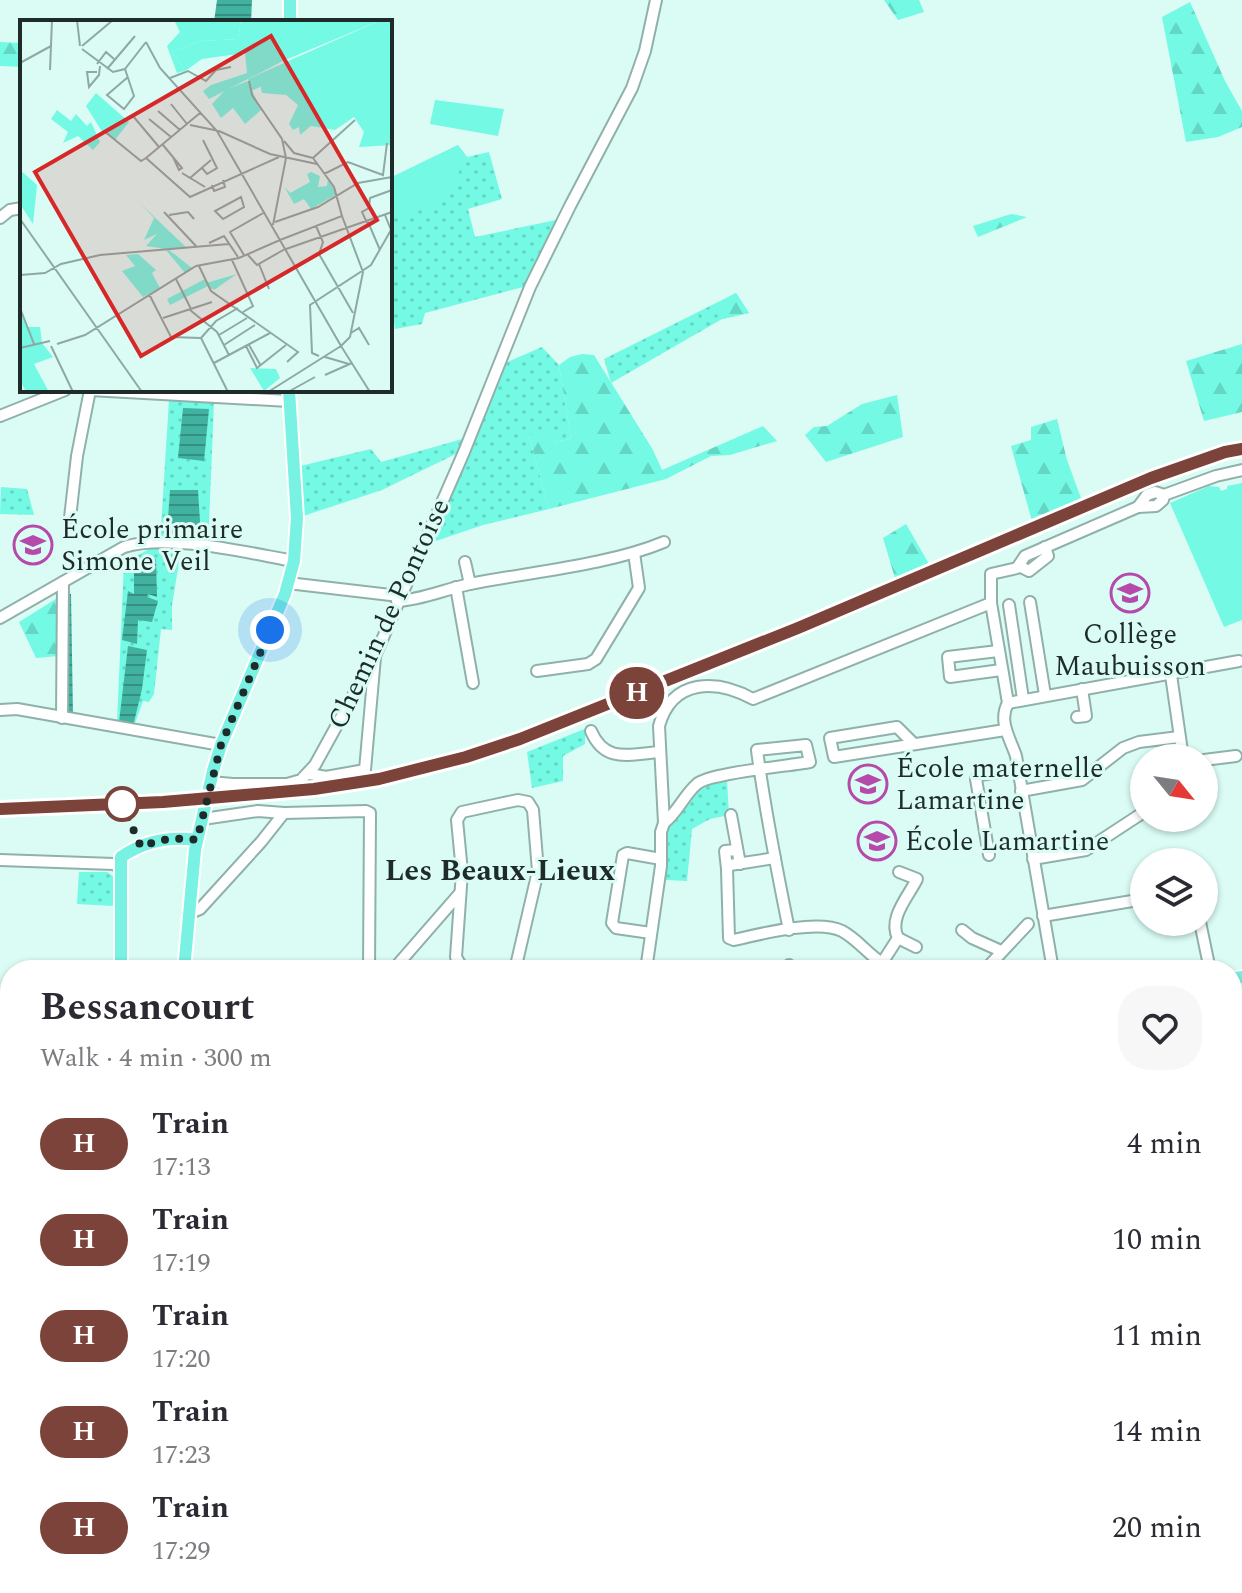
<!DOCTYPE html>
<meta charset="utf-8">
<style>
:root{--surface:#fff;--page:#f7f7f7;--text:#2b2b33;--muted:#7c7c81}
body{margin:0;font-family:Spectral,serif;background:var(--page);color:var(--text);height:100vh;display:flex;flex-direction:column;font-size:30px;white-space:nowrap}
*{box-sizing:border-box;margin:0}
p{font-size:26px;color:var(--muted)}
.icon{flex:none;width:44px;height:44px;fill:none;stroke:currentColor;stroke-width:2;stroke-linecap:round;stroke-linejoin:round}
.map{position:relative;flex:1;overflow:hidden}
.side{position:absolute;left:0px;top:960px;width:1242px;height:634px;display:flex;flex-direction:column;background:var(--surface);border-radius:32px 32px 0 0;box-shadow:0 2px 6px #0004}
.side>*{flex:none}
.badge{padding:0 16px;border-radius:26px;font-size:28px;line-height:52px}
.needle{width:52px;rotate:120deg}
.tools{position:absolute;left:1130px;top:744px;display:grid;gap:16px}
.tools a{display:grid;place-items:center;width:88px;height:88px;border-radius:50%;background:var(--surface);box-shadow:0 2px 6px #0004;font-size:40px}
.you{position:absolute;width:40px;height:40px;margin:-20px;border:6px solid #fff;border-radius:50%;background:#1a73e8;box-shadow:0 0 0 12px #1a73e833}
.map>.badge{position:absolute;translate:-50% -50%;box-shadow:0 0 0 4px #fff}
.round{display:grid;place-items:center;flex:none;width:84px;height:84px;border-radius:32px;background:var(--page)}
.overview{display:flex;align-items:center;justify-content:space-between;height:136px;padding:0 40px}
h1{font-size:38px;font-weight:700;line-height:60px}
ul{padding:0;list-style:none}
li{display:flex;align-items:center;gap:24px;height:96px;padding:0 40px}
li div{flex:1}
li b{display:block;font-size:30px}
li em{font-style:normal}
li .badge{min-width:88px;font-weight:700;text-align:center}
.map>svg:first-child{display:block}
</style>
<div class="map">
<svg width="1242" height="1593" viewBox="0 0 1242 1593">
<defs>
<pattern id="green-dots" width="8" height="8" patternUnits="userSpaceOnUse" patternTransform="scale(2)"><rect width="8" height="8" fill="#73f9e4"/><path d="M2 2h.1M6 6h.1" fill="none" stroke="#63d6c4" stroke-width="1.8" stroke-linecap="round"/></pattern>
<pattern id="forest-firs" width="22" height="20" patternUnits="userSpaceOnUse" patternTransform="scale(2)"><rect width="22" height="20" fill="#73f9e4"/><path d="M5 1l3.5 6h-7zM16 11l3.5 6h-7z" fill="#63d6c4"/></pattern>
<pattern id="water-rules" width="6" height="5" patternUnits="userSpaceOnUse" patternTransform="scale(2)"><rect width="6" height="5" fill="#41b1a0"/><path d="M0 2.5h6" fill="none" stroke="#369082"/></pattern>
</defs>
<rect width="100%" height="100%" fill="#dafcf5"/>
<!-- green -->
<g fill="url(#green-dots)">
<path d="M458,145L467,157L489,152L502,199L468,209L475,237L556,220L564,223L527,286L425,313L422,324L395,329L390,296V178Z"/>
<path d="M736,293L749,313L722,319L611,383L604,359Z"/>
<path d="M542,347L559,365L571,439L554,442L529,436L549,509L483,525L421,546L468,448L382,490L297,518L292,468L371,449L381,462L473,436L503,364Z"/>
<path d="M169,400L214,401L208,549L182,545L172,605V630L161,629L154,694L149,702L143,701L134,726L117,723L124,563L160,543Z"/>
<path d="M1,487L27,489L34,515L0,514Z"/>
<path d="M587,728L589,732L585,737V744L563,756V781L532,788L527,752Z"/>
<path d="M727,780L729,815L710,819L692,829L687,881L666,880V832L700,790L713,783Z"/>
<path d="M79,872H107L114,877V906L77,904Z"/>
<path d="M1015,1584H1080V1593H1014Z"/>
</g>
<!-- forest -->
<g fill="url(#forest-firs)">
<path d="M884,0H919L924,12L898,20Z"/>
<path d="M1190,2L1225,81L1242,111V127L1218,137L1186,142L1162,17Z"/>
<path d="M0,42L22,43V67L0,66Z"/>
<path d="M1011,214L1027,217L978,237L973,226Z"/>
<path d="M736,293L749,313L722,319L709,308Z"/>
<path d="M1242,344V412L1204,421L1186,361Z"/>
<path d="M582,354L594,355L653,450L662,470L763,426L777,441L730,455L711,456L666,479L549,509L529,436L547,426L554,442L571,439L559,365L570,357Z"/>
<path d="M897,395L903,437L826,462L805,435L814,427L827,426L862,404Z"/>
<path d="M1057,419L1067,460L1082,501L1032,521L1011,446L1031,440V427Z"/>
<path d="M906,524L929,564L895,578L883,538Z"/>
<path d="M59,597V656L36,658L19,622Z"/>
<path d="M1242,1397V1593H1080L1081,1584H1232V1412Z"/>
<path d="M623,1584H1015L1014,1593H617Z"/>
</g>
<!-- pitch -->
<g fill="#73f9e4">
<path d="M435,100L504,109L498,136L430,124Z"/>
<path d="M458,145L467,157L441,205L390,218V178Z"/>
<path d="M1242,483V620L1224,627L1170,503L1209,486L1219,487L1221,491L1227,489V486Z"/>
</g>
<!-- water -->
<g fill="url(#water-rules)">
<path d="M217,0H252L251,22H214Z"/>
<path d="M183,408L209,409L204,461L178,458Z"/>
<path d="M170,490H198L201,537L167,533Z"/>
<path d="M156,559L157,597L148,594L147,597L158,601L152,622L138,620L137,644L122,640L128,591L134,594V569Z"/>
<path d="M66,594H71L73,716L65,715Z"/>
<path d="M128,646L147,650L142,689L133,726L119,722Z"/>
</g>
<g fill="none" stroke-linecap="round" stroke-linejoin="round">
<!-- minor casing -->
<g stroke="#90b1aa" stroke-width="14">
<g id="minor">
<path d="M0,218L10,210L22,208"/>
<path d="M90,390L289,401"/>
<path d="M0,416L65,390"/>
<path d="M1138,507L1156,506L1163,500L1164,495"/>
<path d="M70,518L77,456L90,390"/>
<path d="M465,562L470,584"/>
<path d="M1019,566L1029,571L1048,556L1045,547"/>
<path d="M288,583L399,596"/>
<path d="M456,587L473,683"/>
<path d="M397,601C422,600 445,589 470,584C530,572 609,565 664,542"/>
<path d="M1030,602L1045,695"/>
<path d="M1009,605L1023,699"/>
<path d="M0,618L124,547C167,533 248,553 294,561"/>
<path d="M998,651L948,657L950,677L1001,670"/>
<path d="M537,671L588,664L596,659L639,588L634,553"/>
<path d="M1171,675L1183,758"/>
<path d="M1008,703L1239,661"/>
<path d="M0,710L17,709L221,745"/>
<path d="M1077,717L1086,716L1082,689"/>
<path d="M62,718L63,582"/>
<path d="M591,731C605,764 630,754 660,752"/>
<path d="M914,744L897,727L830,738L834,757L1005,730"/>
<path d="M1204,760L1236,756"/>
<path d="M310,774L326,777L365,770L375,657"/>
<path d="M210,782L233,784H287L301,780L315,765L375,656L464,452L530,287L570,206L632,88L645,51L656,0"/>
<path d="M1021,791L1082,780L1123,748L1139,742L1179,737"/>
<path d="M731,815L740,864"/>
<path d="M1192,818V819"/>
<path d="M203,819L258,811L284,813L366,811L370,813L369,970"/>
<path d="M664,823C678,812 684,795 697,784C709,773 789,766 810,762L806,745L757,750C765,811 777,871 789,930"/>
<path d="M989,855L976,779L980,775L1018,769"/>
<path d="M775,858L730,865L727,869L729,938L734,940C760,934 818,919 842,931C857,939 867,953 882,963L898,938L916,947"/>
<path d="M1033,859L1086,850L1144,812"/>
<path d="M0,860L114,864L120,868"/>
<path d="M727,869L725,851L737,850"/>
<path d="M188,914L200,909L261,842L284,813"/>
<path d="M1043,916L1144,899"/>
<path d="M1200,922L1210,970"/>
<path d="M962,930L972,938L1001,951"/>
<path d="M651,933L616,928L612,923L623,855L627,853L661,859"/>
<path d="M898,938C888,918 908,897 917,879L899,872"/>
<path d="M789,965V970"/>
<path d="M393,970L460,893"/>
<path d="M480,970L463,969L456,957L462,872L457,820L462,812L518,800L528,802L533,810L538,871L515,970"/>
<path d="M646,970L661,866V832L664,823L659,726C672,678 717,679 753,699L991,603"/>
<path d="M985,970L1028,924"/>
<path d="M1053,970L1016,756C1010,738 998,721 1008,703L991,603V574L1017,568L1025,556L1138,507L1147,495L1155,492L1164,495L1216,476L1242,470"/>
<path d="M1232,1125L1242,1121"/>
<path d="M0,1168L4,1037"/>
<path d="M0,1202L10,1214"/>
<path d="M0,1394L10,1398"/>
<path d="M0,1543L10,1544"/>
<path d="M82,1584L85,1593"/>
<path d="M522,1584L525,1593"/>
<path d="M7,1593L10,1562"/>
<path d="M245,1593L246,1584"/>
<path d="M388,1593L389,1584"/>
</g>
</g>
<!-- major casing -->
<g stroke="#fff" stroke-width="16">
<g id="major">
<path d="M290,22V0"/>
<path d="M121,970V857C144,841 170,836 197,840"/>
<path d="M184,970L195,850L213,771L221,745L285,594L294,561L297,518L289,390"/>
<path d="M1232,979L1242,977"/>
<path d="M0,1037H10"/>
</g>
</g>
<!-- minor -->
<use href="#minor" stroke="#fff" stroke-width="10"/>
<!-- major -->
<use href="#major" stroke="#79f1e3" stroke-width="12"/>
<!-- rail -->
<path stroke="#7b938e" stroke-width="2" stroke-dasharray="4 8" stroke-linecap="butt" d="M0,813L255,801L360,787L482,756L558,728L742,654L1158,479L1242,452"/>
</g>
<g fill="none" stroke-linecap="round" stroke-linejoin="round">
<!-- line casing -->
<g stroke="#fff" stroke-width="18">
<path id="line" d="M0,809L163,802L314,789L379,779L466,757L520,739L798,628L1151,478L1225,452L1242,449"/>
</g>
<!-- line -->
<use href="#line" stroke="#7b4339" stroke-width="12"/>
<!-- walk -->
<path stroke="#1e2b29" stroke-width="8" stroke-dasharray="0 14.4" d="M122,804L141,847C161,839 175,837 197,840L221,745L270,630"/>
</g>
<!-- icons -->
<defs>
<g id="school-ring" transform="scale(2)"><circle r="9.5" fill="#dafcf5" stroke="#b54aab" stroke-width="1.5"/><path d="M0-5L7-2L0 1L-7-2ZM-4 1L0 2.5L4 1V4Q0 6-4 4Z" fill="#b54aab"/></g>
</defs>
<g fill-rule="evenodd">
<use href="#school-ring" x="33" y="545"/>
<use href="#school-ring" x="1130" y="593"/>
<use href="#school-ring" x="868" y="784"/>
<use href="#school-ring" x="877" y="841"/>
</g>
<!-- markers -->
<circle fill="#fff" stroke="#7b4339" stroke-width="4" cx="122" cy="804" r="16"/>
<g text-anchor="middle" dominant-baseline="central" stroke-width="6" stroke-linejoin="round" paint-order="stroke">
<!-- poi labels -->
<g font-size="28" fill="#1e2b29" stroke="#dafcf5" text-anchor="start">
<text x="61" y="529">École primaire<tspan x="61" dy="32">Simone Veil</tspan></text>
<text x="1130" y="634" text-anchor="middle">Collège<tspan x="1130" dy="32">Maubuisson</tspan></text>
<text x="896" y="768">École maternelle<tspan x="896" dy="32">Lamartine</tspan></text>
<text x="905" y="841">École Lamartine</text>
</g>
<!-- street labels -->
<g font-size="28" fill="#1e2b29" stroke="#dafcf5">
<text transform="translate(389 614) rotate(-65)">Chemin de Pontoise</text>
</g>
<!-- neighbourhood labels -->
<g font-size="30" font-weight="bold" fill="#1e2b29" stroke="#dafcf5">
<text x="500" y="871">Les Beaux-Lieux</text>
</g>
</g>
<!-- overview -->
<g transform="translate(20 20)">
<rect width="372" height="372" fill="#dafcf5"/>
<path d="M154,0H221L218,19L181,21L152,32L165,51L157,53L147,26L160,12ZM361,0H372V7L231,71L228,59ZM149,211L166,227L148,229L172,248L165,253L145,229L126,226L137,214L140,220ZM118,234L136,250L132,253L140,268L123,277L102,251L115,246L106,235ZM217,254L194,270L188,266L150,285L147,279L185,259L186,263Z" fill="#73f9e4"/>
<path d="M221,0H361L263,41L189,79L183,71L191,65L227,53L225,33L182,39L165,51L152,32L181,21L218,19ZM372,7V125L339,127L344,112L334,97L315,110L291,106L280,115L279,107L273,110L269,104L278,85L266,75L242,73L240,64ZM37,90L51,101L56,94L67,106L71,102L80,122L73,130L58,116L43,123L48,112L31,99ZM0,150L17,165L13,204L0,184ZM291,152L300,156L298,167L307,166L308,159L317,174L291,189L284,179L274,184L264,166L270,173L290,162L287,154ZM120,183L149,211L140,221L137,214L124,220L134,198ZM0,288L8,307H20L22,323L33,337L14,344L29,372H6L0,360ZM230,348L256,349L260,358L244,371Z" fill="#73f9e4"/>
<path d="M228,61L241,90L225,104L213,88L201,98L192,84L205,70ZM76,73L109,102L95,120L81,110L66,86Z" fill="#73f9e4"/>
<path fill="none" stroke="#8fa8a3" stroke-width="2" d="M57,0L60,26M126,22L140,48L197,111L321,326L248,372M62,26L93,0M62,29L93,52L105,49M0,43L31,26M77,44L86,32L94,39M87,49L115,16M105,49L114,76L104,89L87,75L108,57M105,49L126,22M30,50L32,0M77,52H67L69,67L79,55L80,46M150,58L168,51L186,61L196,50L211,47M229,61L232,75L262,119L266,138L253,205M151,84L167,104M138,91L160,110M113,96L139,127M129,99L151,117M170,105L199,111L250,134L297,144M84,111L121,141L126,138M264,121L274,133L293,138M143,125L162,148L159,150L153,137M126,138L170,177L259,137M126,138L180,93M293,138L335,100M182,148L187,154L197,148L183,120M304,154L328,142L363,155L367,123M170,158L162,153L185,167M170,158L191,140M192,165L194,171L205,167L203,160M221,177L224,187L203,199L195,191ZM144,192L176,226M149,195L168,192L174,199M322,196L343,252L330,317L321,326L350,372M0,199L122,372M255,202L298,187L338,163L372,157M348,202L360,230M347,203L342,192L349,188L350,178L372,170M260,220L322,196L314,167L293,138M189,223L204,216L218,237M266,229L372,192M299,234L333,293M224,235L210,212L245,192M228,235L237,245L265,229M212,240L233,286L223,292M239,244L249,269M179,246L191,271L278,332L267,342M274,247L299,234L303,222L296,206M0,255L25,253L41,244L80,235L209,224M156,259L171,289M129,274L151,317L181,318M0,288L14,324M170,290L197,312L209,335M143,298L192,282M331,313L339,308L349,325M199,315L227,298M181,318L208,372M181,318L196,301L218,288M37,324L65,315L176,246L219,238L260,220M204,325L235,305M229,325L241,346M31,326L53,372M226,326L237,348L266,325M0,328L30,321M299,336L292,333L290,285L351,245L371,210L365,195M305,337L329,344M194,343L250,313M305,355L332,343M268,372L295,357"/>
<path fill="#d62828" fill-opacity="0.15" stroke="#d62828" stroke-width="4" d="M251,16L357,200L121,336L15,152Z"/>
<rect width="372" height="372" fill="none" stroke="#1e2b29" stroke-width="4"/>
</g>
</svg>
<div class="tools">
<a><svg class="needle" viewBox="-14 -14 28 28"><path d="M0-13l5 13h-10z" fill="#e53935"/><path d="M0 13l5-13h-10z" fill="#7c7c81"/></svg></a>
<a><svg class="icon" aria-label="layers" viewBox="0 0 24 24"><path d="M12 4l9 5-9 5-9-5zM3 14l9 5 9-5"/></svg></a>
</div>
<div class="you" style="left:270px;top:630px"></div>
<b class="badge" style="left:637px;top:693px;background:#7b4339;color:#fff">H</b>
<section class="side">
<div class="overview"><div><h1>Bessancourt</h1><p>Walk · 4 min · 300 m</p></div><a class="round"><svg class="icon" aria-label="heart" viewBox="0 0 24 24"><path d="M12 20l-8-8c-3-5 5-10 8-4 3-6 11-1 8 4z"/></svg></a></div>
<ul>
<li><span class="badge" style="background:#7b4339;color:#fff">H</span><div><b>Train</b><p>17:13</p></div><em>4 min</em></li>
<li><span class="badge" style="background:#7b4339;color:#fff">H</span><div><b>Train</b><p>17:19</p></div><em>10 min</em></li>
<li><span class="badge" style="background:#7b4339;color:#fff">H</span><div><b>Train</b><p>17:20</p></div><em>11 min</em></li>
<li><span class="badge" style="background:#7b4339;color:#fff">H</span><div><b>Train</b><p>17:23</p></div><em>14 min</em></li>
<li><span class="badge" style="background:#7b4339;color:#fff">H</span><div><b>Train</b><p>17:29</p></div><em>20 min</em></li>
</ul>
</section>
</div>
